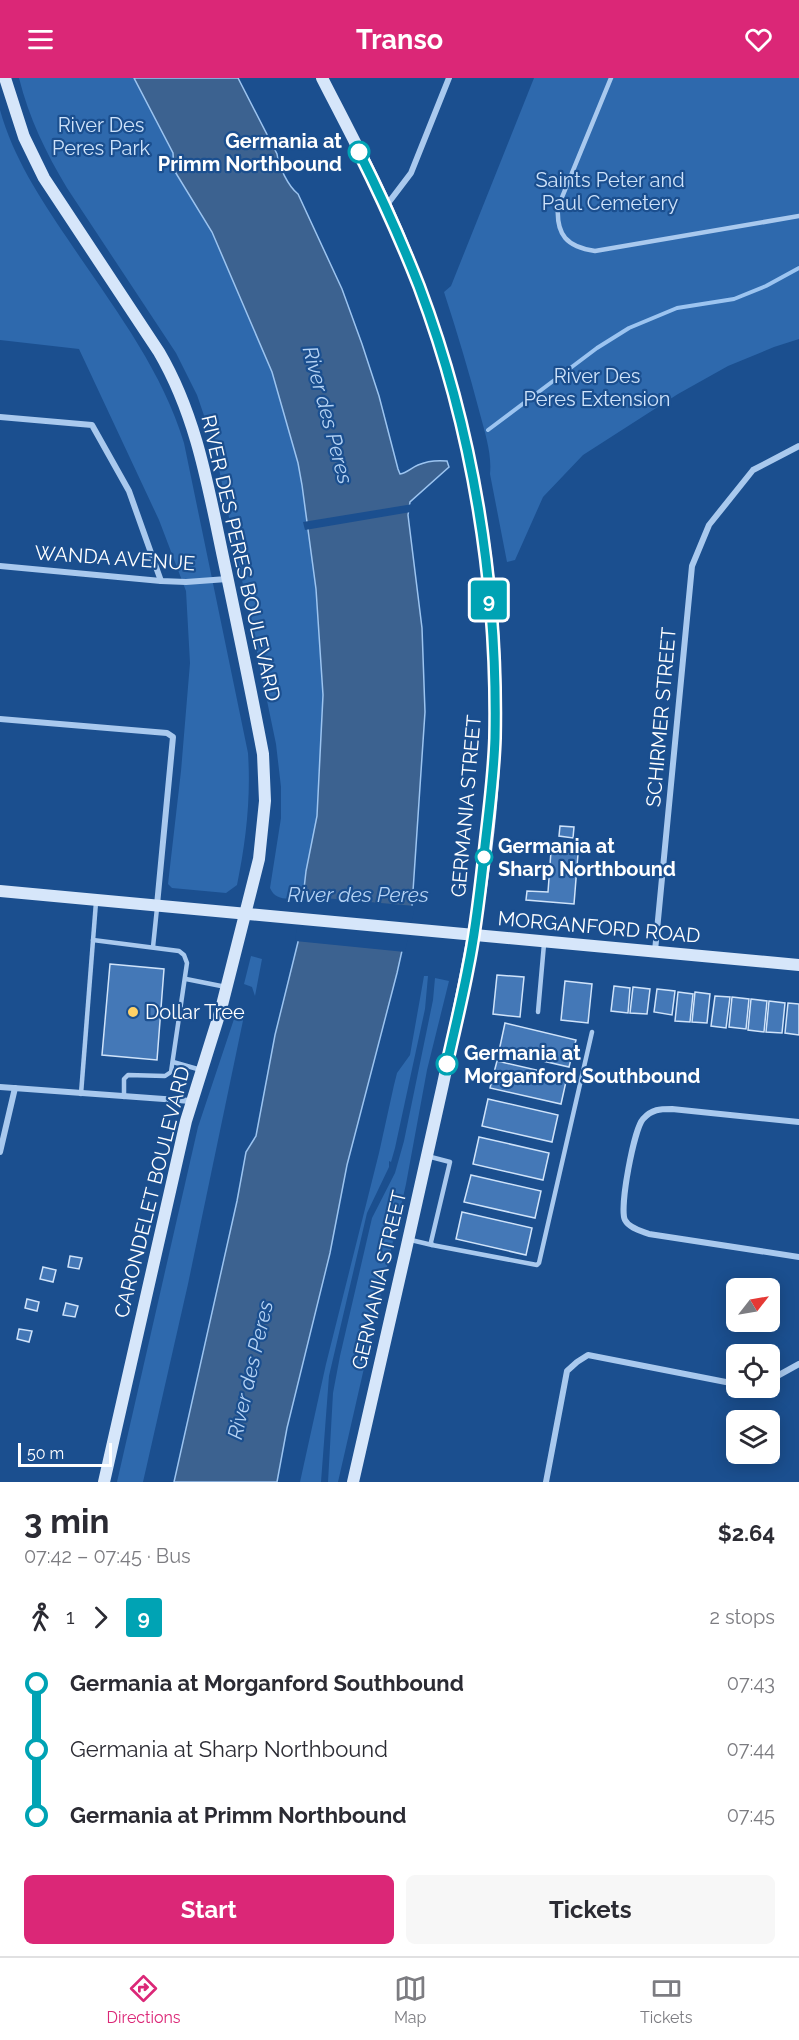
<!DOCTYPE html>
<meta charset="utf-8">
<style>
:root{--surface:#fff;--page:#f7f7f7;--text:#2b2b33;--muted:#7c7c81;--line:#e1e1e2;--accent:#db2777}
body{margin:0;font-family:Raleway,sans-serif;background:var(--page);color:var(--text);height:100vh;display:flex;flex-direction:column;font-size:22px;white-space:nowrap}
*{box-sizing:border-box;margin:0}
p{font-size:20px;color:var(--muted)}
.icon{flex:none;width:33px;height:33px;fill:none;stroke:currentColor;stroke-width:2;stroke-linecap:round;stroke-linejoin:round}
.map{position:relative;height:1404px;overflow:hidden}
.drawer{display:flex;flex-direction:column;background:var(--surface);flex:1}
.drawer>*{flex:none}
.badge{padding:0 12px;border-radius:4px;font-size:21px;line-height:39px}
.needle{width:39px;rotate:59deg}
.buttons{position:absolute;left:726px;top:1200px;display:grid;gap:12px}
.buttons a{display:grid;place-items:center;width:54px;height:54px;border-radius:9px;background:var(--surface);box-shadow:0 3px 15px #0003;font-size:30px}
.scale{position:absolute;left:18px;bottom:15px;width:94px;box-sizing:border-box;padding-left:6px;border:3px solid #fff;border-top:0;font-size:16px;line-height:21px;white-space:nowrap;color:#fff;-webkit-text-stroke:4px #1b4f8f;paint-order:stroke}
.map>.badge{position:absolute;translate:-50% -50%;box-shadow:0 0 0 3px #fff}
.legs{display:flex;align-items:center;gap:9px;height:66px;padding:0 24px;font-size:20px}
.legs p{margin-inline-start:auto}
.headline{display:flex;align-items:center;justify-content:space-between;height:102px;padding:0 24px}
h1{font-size:33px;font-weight:700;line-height:45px}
.primary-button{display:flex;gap:12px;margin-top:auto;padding:12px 24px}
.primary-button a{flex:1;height:69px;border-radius:9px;background:var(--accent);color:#fff;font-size:24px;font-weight:700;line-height:69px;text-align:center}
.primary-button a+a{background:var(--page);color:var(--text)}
ul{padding:0 24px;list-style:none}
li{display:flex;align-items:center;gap:21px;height:66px;font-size:22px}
li i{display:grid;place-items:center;width:9px;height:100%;margin:0 8px;background:currentColor}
li i::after{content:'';width:15px;height:15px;margin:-8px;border:4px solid;border-radius:50%;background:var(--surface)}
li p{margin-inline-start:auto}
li:first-child i{background:linear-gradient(#0000 50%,currentColor 0)}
li:last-child i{background:linear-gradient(currentColor 50%,#0000 0)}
header{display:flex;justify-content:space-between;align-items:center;height:78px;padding:0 24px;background:var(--accent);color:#fff;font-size:27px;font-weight:700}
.tab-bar{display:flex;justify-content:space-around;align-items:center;height:84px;border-top:2px solid var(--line);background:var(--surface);font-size:16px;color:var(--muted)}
.tab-bar a{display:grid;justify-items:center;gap:3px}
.tab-bar .current{color:var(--accent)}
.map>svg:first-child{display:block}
</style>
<header><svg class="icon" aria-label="menu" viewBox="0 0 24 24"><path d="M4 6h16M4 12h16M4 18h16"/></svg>Transo<svg class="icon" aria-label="heart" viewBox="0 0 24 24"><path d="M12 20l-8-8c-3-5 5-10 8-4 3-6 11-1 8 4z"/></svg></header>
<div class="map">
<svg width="799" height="1404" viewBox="0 0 799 1404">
<rect width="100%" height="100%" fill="#1b4f8f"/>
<!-- green -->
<g fill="#2e69ad">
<path d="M19,0H134L173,75V86L212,154L272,294L298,385L302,407L316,511L323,617L317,738L306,793L303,818L290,817L289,821C280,820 274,819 270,810L281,740V709L276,666L214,367L197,317L176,275L67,110C46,75 29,40 19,0Z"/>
<path d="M534,0H799V261L774,269L728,288L678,316L583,377L543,419L515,482L507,484L490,396C492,376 485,355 480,336C469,294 457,254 444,214L451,208Z"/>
<path d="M0,32C13,79 40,120 67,160C111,226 161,289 184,365L248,675C251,720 246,763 237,807L226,815L172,810L168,806L181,693L190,585L186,513L159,442L79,271L0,262Z"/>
<path d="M251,878L262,881L255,918L252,909L244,906Z"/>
<path d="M424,898H428L425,931L395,1070L391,1084L389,1083V1089L367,1135L329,1298L321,1404H300L326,1286L379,1075L394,1007L397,995L410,977Z"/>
<path d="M435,900L449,903L427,992L406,1106L338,1404H328L333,1315L340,1278L372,1140L395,1095L404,1063L433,922Z"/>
<path d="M238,929L245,933L188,1206L143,1404H117L198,1049Z"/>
</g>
<!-- water -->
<path fill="#3c6290" stroke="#9cc4f0" stroke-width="1.5" d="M134,0H238L277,76C279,89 288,108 298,116L342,211L362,266L379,318L398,391L400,396C407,395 411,390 418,387C427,383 437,382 447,383L449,389L410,424L408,437L422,550L425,634L412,828L397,895L347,1087L330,1175L287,1350L277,1404H174L237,1123L246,1074L256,1058L275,957L298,864L306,793L317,738L323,617L316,511L302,407L298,385L272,294L212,154L174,92L173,75Z"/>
<!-- pier -->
<g fill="#1b4f8f">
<path d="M413,426L411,434L305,452L303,444Z"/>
<path d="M301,818L415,828L405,874L295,863Z"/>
</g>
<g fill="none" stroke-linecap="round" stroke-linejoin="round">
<!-- stream -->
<path stroke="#9cc4f0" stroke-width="4" d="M488,352L597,270L629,250L677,230L734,221L766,208L799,190"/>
</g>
<!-- building -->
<g fill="#4478b7" stroke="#cfe3fa" stroke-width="1.5">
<path d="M560,748L574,749L573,760L559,758Z"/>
<path d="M551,773L578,776L574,826L526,822L527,813L548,814Z"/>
<path d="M110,886L164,891L157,982L102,977Z"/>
<path d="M497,897L524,899L520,939L493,936Z"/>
<path d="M565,903L592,906L588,945L561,942Z"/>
<path d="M614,908L630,910L628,935L611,933Z"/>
<path d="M633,909L650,911L647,936L630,935Z"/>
<path d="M657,911L675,913L672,937L654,934Z"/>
<path d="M678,914L693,916L690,944L675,943Z"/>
<path d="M695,914L710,916L707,945L692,944Z"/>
<path d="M715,918L730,919L726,950L711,948Z"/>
<path d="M732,919L749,921L746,951L729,949Z"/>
<path d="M751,921L767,923L764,954L748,952Z"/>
<path d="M769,923L785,925L782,955L766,954Z"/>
<path d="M788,925L799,926V957L785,955Z"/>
<path d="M505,945L576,962L569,989L499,973Z"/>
<path d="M497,983L567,999L561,1026L490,1010Z"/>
<path d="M488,1021L558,1037L552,1064L482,1048Z"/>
<path d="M479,1059L549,1075L543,1102L473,1086Z"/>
<path d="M471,1097L541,1113L535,1140L464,1124Z"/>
<path d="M462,1134L532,1150L526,1177L456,1161Z"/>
<path d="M70,1178L82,1180L79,1191L68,1189Z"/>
<path d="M43,1189L56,1192L53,1204L40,1201Z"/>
<path d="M27,1221L39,1224L37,1233L25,1230Z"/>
<path d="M66,1225L78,1228L75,1239L63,1237Z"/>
<path d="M19,1251L32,1253L29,1264L17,1261Z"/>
</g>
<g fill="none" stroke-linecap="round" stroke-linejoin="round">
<!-- lane -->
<g stroke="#a9c9ee" stroke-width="4.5">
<path d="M611,0L558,129C556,157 567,169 595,173L799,138"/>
<path d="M93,862L179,873L184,877L187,885L171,994L165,998L128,997L124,1001V1019"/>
<path d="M153,869L157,830"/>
<path d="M186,901L226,909"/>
<path d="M538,934L544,866"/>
<path d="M173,984L201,992"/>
<path d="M81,1016L96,824"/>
<path d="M427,1078L450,1084L431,1164L432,1167L537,1187L539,1185L592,954"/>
<path d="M411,1162L432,1167"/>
</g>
<!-- street -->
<g stroke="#a9c9ee" stroke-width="6">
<path d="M386,128L411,95L449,0"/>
<path d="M0,339L92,347L129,413L161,503"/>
<path d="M0,488L161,503L186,504L227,501"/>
<path d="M0,641L167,655L173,659L157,827"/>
<path d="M655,873L692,488L709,447L753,392L799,368"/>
<path d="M0,1009L191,1023"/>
<path d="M799,1044L672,1031C660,1031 652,1031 643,1041C634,1051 619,1130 625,1142C629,1150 641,1153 649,1156L799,1179"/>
<path d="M0,1074L15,1010"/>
<path d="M770,1302L799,1286"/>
<path d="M546,1404L567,1293L577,1284L588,1277L736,1306"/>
</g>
<!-- secondary -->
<g stroke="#d6e6fa" stroke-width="12">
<path d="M5,0L24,59L44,100L159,274C196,337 208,408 223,479C235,536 247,593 258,650L263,676L265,723L259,781L221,931L186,1043L104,1404"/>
<path d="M322,0C344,43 367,86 387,130C420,203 446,280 464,358C487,456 498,560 495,661C492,778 467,893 443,1006C414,1139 383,1271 353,1404"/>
<path d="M0,813L799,887"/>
</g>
</g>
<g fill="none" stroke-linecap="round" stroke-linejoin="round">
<!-- line-1 casing -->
<g stroke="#fff" stroke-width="14">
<path id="line-1" d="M359,74C381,118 401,162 419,208C473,351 498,507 495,660C494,693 490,726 486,759C481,803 477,847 468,890C462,922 454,954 447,986"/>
</g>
<!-- line-1 -->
<use href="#line-1" stroke="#00a3b4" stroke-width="9"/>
</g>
<!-- markers -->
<g fill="#fff" stroke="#00a3b4" stroke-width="3">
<circle cx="359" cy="74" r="10"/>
<circle cx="484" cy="779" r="8"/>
<circle cx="447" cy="986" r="10"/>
</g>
<circle fill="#ffd166" stroke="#1b4f8f" stroke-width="2" cx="133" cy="934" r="6"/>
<g text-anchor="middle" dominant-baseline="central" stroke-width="4.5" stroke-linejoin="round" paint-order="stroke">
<!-- park labels -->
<g font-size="20" fill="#cfe3fa" stroke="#1b4f8f">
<text x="101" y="47">River Des<tspan x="101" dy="23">Peres Park</tspan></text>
<text x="610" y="102">Saints Peter and<tspan x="610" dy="23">Paul Cemetery</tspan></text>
<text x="597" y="298">River Des<tspan x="597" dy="23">Peres Extension</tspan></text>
</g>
<!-- stop labels -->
<g font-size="20" font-weight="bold" fill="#fff" stroke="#1b4f8f" text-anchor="start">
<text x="342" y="63" text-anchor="end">Germania at<tspan x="342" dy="23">Primm Northbound</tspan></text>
<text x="498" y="768">Germania at<tspan x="498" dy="23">Sharp Northbound</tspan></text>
<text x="464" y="975">Germania at<tspan x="464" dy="23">Morganford Southbound</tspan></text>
</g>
<!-- street labels -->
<g font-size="20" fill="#fff" stroke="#1b4f8f">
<text transform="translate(115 480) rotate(4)">WANDA AVENUE</text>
<text transform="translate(241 480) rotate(77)">RIVER DES PERES BOULEVARD</text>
<text transform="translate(661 639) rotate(-85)">SCHIRMER STREET</text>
<text transform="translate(466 728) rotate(-85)">GERMANIA STREET</text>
<text transform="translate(599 849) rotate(5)">MORGANFORD ROAD</text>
<text transform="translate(152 1114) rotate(-76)">CARONDELET BOULEVARD</text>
<text transform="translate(379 1202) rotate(-77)">GERMANIA STREET</text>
</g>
<!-- poi labels -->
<g font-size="20" fill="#fff" stroke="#1b4f8f" text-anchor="start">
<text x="145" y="934">Dollar Tree</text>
</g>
<!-- water labels -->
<g font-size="21" font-style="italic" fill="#b5d3f5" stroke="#1b4f8f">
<text transform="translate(328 337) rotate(75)">River des Peres</text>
<text x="358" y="816">River des Peres</text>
<text transform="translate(250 1292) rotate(-77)">River des Peres</text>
</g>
</g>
</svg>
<div class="buttons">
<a><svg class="needle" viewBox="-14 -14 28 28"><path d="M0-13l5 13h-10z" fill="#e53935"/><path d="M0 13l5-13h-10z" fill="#7c7c81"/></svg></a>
<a><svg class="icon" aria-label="locate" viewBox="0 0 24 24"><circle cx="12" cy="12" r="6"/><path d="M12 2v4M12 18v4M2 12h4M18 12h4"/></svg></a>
<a><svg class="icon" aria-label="layers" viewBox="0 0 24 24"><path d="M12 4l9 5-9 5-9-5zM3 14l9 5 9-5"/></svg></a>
</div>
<div class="scale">50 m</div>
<b class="badge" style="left:489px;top:522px;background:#00a3b4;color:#fff">9</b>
</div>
<section class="drawer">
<div class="headline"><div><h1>3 min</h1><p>07:42 – 07:45 · Bus</p></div><b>$2.64</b></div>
<div class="legs"><svg class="icon" aria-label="walk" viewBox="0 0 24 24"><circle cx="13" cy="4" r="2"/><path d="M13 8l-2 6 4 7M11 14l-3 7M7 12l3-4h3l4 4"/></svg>1<svg class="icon" aria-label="forward" viewBox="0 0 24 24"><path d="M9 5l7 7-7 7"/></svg><b class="badge" style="background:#00a3b4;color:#fff">9</b><p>2 stops</p></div>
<ul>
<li><i style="color:#00a3b4"></i><b>Germania at Morganford Southbound</b><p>07:43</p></li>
<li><i style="color:#00a3b4"></i><span>Germania at Sharp Northbound</span><p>07:44</p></li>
<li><i style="color:#00a3b4"></i><b>Germania at Primm Northbound</b><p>07:45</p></li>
</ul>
<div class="primary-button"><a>Start</a><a>Tickets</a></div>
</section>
<nav class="tab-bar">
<a class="current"><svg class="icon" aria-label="directions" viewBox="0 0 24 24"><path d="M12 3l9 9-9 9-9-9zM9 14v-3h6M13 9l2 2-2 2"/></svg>Directions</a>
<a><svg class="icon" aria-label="map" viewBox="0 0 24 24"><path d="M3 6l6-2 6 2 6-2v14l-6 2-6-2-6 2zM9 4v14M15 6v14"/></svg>Map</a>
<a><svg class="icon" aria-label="tickets" viewBox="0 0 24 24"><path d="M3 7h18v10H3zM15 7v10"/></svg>Tickets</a>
</nav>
